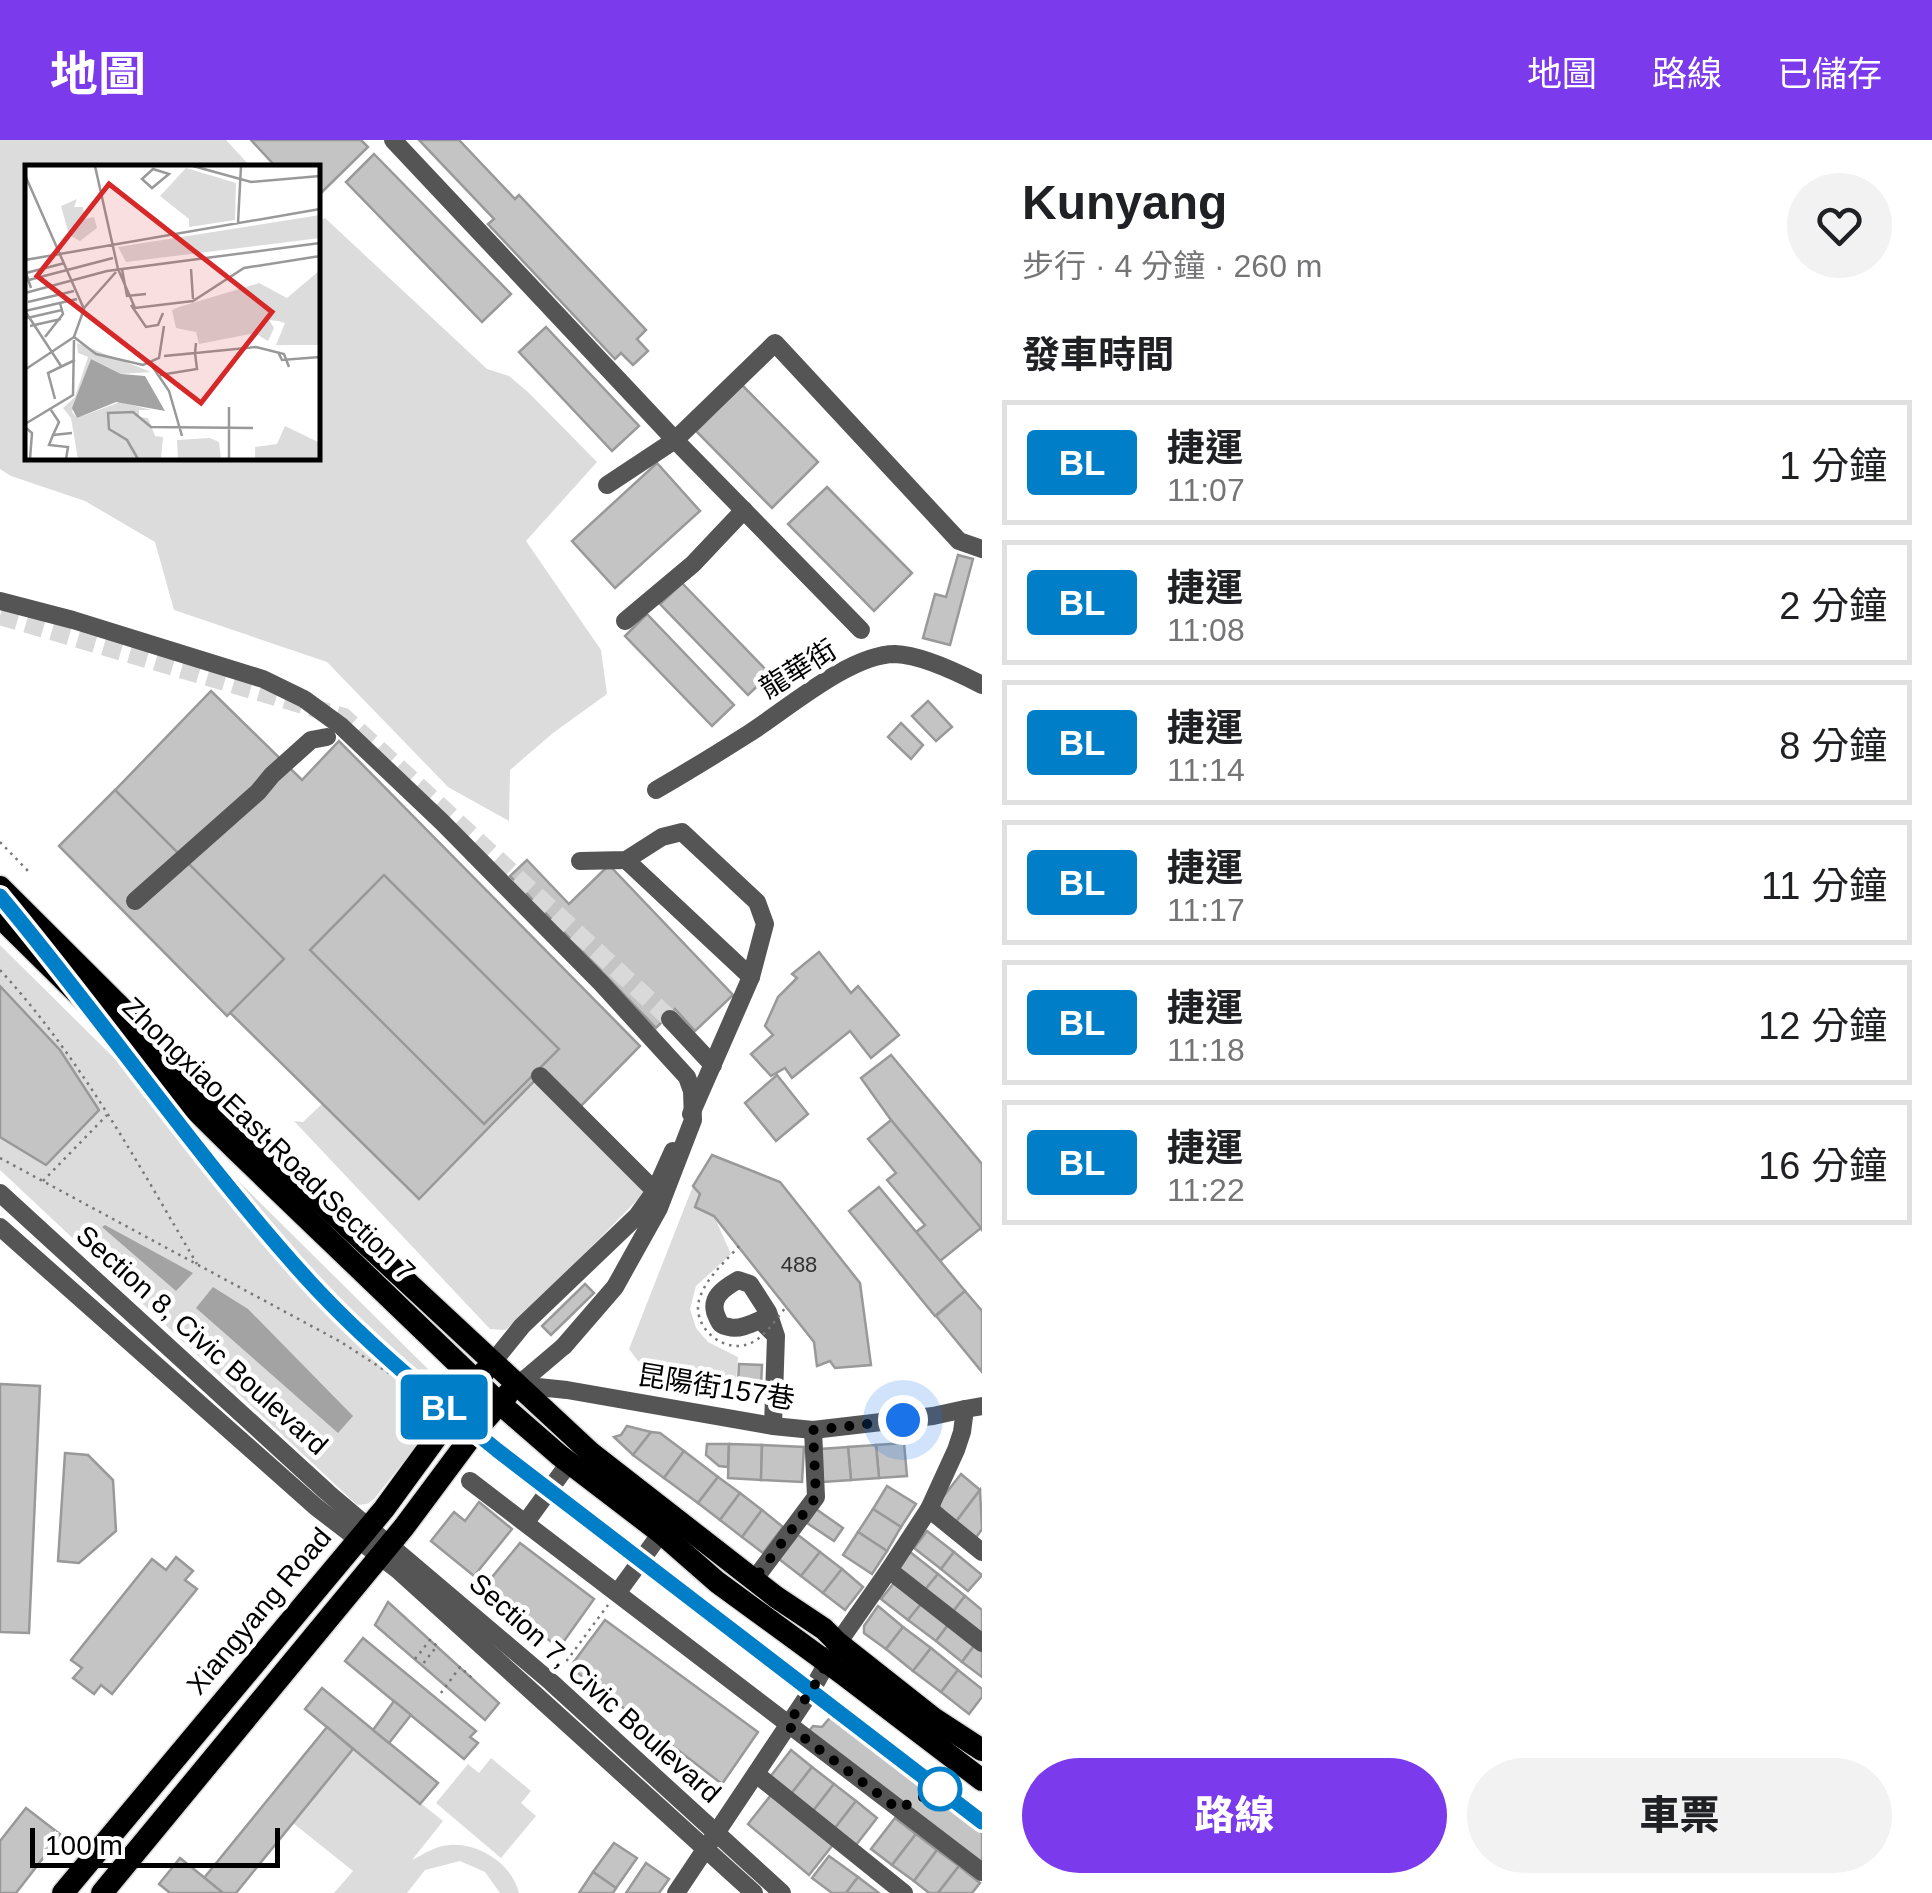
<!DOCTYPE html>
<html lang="zh-TW">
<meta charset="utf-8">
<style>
:root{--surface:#fff;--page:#f2f2f2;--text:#202124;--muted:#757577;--line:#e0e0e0;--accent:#7c3aed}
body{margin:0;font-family:Helvetica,"Noto Sans TC",sans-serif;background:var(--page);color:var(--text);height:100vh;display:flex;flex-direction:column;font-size:38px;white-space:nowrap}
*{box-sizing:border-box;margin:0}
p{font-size:32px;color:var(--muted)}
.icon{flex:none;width:55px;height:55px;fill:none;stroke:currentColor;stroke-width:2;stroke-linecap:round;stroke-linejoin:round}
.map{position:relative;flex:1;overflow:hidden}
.panel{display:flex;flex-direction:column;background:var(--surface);width:950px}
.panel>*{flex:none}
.badge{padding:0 20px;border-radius:8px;font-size:35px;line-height:65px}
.scale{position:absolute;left:30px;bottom:25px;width:250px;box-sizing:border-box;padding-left:10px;border:5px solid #000;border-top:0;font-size:28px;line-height:35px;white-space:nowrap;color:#000;-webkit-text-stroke:8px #fff;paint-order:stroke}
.you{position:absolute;width:50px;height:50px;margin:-25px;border:8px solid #fff;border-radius:50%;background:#1a73e8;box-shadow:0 0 0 15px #1a73e833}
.map>.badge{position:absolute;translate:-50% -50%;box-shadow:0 0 0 5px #fff}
h2{padding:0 40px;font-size:38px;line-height:90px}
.round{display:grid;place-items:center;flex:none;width:105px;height:105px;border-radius:52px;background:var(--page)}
.headline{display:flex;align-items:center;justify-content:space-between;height:170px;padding:0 40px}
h1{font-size:48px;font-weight:800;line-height:75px}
.cta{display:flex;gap:20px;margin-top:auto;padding:20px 40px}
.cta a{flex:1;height:115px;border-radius:60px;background:var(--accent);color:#fff;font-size:40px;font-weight:800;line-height:115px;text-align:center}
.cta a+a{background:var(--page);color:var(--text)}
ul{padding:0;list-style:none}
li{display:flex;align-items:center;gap:30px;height:125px;margin:0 20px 15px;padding:0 20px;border:5px solid var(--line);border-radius:0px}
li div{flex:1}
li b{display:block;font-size:38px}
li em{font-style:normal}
li .badge{min-width:110px;font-weight:700;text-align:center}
header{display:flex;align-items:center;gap:60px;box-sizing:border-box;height:140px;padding:0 50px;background:var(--accent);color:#fff}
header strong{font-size:48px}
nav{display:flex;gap:55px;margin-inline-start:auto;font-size:35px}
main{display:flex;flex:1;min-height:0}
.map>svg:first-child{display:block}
</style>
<header>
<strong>地圖</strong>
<nav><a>地圖</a><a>路線</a><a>已儲存</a></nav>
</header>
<main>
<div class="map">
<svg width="982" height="1753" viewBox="0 0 982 1753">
<rect width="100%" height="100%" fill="#fff"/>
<!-- green -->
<g fill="#dcdcdc">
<path d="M0,0H226L251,27L28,28V318H318V82L325,78L487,229L509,236L528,252L597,322L526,401L601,510L607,554L553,593L510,630L509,681L448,647L327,522L174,470L155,402L85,361L11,336L0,329Z"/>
<path d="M0,805L431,1232L446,1257L442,1273L374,1359L367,1364L357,1365L0,1030Z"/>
<path d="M545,930L644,1053L527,1173L505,1190L490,1189L294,981L303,982L325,961L419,1058Z"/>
<path d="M693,1046L700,1054L695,1067L714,1076L731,1114L696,1146L690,1169L696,1188L708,1202L738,1217L736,1241L644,1229L629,1209Z"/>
<path d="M353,1609L443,1681L412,1720C424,1714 437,1705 450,1705C479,1703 512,1724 519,1753H500L485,1732L460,1721L425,1730L407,1753H334L353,1731L293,1683Z"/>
<path d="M491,1618L531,1651L521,1663L536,1676L501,1718L436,1663L468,1624L479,1633Z"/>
</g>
<!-- water -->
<g fill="#a3a3a3">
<path d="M105,1085L193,1133L176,1151L102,1087Z"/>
<path d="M213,1147L248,1169L353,1276L338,1293L196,1168Z"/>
</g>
<!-- building -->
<g fill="#c4c4c4" stroke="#999" stroke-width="2.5">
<path d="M251,0H361L368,7L318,56V28H277Z"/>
<path d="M419,0H459L515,59L519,55L646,190L637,199L648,211L633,225L621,213L615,219L488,84L494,79Z"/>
<path d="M374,14L511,154L482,182L346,42Z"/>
<path d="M546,187L639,286L612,311L519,212Z"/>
<path d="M742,245L818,322L772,368L696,291Z"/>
<path d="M657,323L700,371L615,448L572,401Z"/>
<path d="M827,347L912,433L874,471L788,384Z"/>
<path d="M958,415L973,419L950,505L923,498L935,454L946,457Z"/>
<path d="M682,443L770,534L748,555L660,464Z"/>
<path d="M647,474L734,565L712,586L625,496Z"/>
<path d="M211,551L302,640L339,601L640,906L581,966L545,930L419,1059L61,706Z"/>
<path d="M928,561L952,587L936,601L912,576Z"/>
<path d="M901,583L923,605L911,619L888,597Z"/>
<path d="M115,650L284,819L227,876L59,706Z"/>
<path d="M527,720L569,764L609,725L733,855L695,891L675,869L656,888L510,736Z"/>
<path d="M384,735L559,909L484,984L310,810Z"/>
<path d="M819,812L851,853L858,846L899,895L871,918L850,891L792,938L785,928L771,936L751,914L773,895L765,886L778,857L797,838L792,834Z"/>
<path d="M0,846L60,910L99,970L46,1025L0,997Z"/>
<path d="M891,915L982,1024V1090L891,980L861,938Z"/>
<path d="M777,935L808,974L776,1001L745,963Z"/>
<path d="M891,980L981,1088L940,1121L916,1092L925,1085L887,1040L896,1033L868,999Z"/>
<path d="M712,1015L780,1042L860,1143L871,1225L835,1228L830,1221L817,1226L814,1202L714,1076L695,1067L700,1054L693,1046Z"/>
<path d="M879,1047L965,1151L935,1176L849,1071Z"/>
<path d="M585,1144L594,1153L551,1195L542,1186Z"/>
<path d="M965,1151L982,1171V1232L936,1176Z"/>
<path d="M739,1224L762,1225L761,1245L738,1243Z"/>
<path d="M0,1244L40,1246L29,1493L0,1492Z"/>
<path d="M627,1286L651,1292L633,1315L614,1297L621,1295Z"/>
<path d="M651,1292L660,1293L684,1311L664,1338L633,1315Z"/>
<path d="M904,1303L907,1336L879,1338L876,1305Z"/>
<path d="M707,1304H729L728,1327L719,1326L706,1315Z"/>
<path d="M729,1304L762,1305L761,1340L728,1338Z"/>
<path d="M762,1305L804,1307L802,1342L761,1340Z"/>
<path d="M876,1305L879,1338L851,1340L848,1307Z"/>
<path d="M848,1307L851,1340L823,1342L820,1309Z"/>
<path d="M684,1311L718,1337L698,1363L664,1338Z"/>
<path d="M65,1313L88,1315L113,1340L116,1391L79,1423L58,1421Z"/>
<path d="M961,1334L980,1350L955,1383L940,1367L939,1362Z"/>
<path d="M718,1337L740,1353L720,1380L698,1363Z"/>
<path d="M887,1346L916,1364L901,1387L873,1369Z"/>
<path d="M980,1350L982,1389L975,1399L955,1383Z"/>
<path d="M740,1353L762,1370L742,1397L720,1380Z"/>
<path d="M479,1362L512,1389L474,1436L431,1401L454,1372L465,1381Z"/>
<path d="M816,1369L843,1388L834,1401L807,1383Z"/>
<path d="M873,1369L901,1387L887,1411L858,1392Z"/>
<path d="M762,1370L783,1387L763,1413L742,1397Z"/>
<path d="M927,1391L954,1412L941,1429L914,1408Z"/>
<path d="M858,1392L887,1411L872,1434L843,1415Z"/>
<path d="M798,1395L820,1412L801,1436L779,1419Z"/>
<path d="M520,1403L594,1459L559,1508L483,1448Z"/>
<path d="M820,1412L842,1429L823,1453L801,1436Z"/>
<path d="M910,1412L938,1434L924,1451L897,1429Z"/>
<path d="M954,1412L982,1435L968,1451L941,1429Z"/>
<path d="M176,1417L193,1431L185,1440L197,1449L112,1554L101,1545L94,1554L73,1538L82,1528L71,1520L152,1419L166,1430Z"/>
<path d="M842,1429L863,1447L845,1470L823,1453Z"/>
<path d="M938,1434L965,1456L952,1473L924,1451Z"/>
<path d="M894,1443L921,1464L908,1480L881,1459Z"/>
<path d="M965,1456L982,1470V1492L979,1495L952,1473Z"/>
<path d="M388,1462L499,1563L485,1580L375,1485Z"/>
<path d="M921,1464L948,1485L936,1501L908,1480Z"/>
<path d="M878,1466L903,1487L886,1509L864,1493V1486Z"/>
<path d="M605,1480L758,1592L722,1644L570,1527Z"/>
<path d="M948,1485L974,1506L962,1522L936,1501Z"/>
<path d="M903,1487L931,1508L913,1531L886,1509Z"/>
<path d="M363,1498L476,1591L470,1597L478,1603L464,1619L345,1521Z"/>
<path d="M974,1506L982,1511V1537L962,1522Z"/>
<path d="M931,1508L958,1530L941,1552L913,1531Z"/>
<path d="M958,1530L982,1549V1557L969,1574L941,1552Z"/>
<path d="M322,1548L438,1643L420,1664L305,1569Z"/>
<path d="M394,1561L411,1575L389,1603L373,1590Z"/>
<path d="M833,1574L982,1689V1730L809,1591L813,1586L822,1587Z"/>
<path d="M327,1587L353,1609L236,1753H223L204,1738Z"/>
<path d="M791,1610L812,1627L791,1654L770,1637Z"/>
<path d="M812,1627L834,1644L813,1671L791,1654Z"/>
<path d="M834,1644L856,1661L835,1688L813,1671Z"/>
<path d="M775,1650L836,1701L809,1735L748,1684Z"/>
<path d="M856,1661L877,1678L856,1705L835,1688Z"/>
<path d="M26,1668L61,1695L16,1753H0V1701Z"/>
<path d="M895,1678L916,1694L892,1725L871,1709Z"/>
<path d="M916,1694L937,1710L914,1741L892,1725Z"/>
<path d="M614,1703L637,1718L616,1748L593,1732Z"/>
<path d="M937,1710L959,1726L938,1753H929L914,1741Z"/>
<path d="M829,1716L858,1737L846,1753H832L812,1738Z"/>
<path d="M180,1718L195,1730L223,1753H170L159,1744Z"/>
<path d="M646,1723L669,1739L659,1753H626Z"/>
<path d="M959,1726L980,1743L972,1753H938Z"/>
<path d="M593,1732L616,1748L613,1753H579Z"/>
<path d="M858,1737L879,1753H846Z"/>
</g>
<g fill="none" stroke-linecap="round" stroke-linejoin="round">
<!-- minor-tunnel -->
<path stroke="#d9d9d9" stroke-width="18" stroke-dasharray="18 9" stroke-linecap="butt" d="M0,476L344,577L670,879"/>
<!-- major casing -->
<g stroke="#dbdbdb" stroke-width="25">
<g id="major">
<path d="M0,747L251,997L591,1313L776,1457L824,1489L838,1503L933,1578L982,1610"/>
<path d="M0,777L238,1012L498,1262L559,1315L661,1393L717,1442L843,1534L982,1640"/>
<path d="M63,1753L384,1369L484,1232"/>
<path d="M102,1753L404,1387L477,1289L508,1254"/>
</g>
</g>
<!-- path -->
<g stroke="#777" stroke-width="2.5" stroke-dasharray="2.5 5" stroke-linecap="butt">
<path d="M0,702L29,732"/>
<path d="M0,830C80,917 137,1022 197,1124"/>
<path d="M0,1018L341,1202L398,1239L437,1257"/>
<path d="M43,1041L107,975"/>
<path d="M415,1519L430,1500L437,1506L422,1525"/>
<path d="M562,1527L608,1465"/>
<path d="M441,1553L460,1527L473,1539"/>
</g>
<!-- minor -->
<g stroke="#555" stroke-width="18">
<path d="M393,0L675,300L775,203L959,401L982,409"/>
<path d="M607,345L675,300L861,490"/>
<path d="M625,481L693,424L744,370"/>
<path d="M656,650C687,632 718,613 748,594C786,570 850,514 895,514C922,515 959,533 982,545"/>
<path d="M626,720L751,837"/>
<path d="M580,721L626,720L662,697L682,692L757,762L765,784L751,837L691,974"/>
<path d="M135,761L258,652L272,635L311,600L327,597"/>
<path d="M670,879L713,925"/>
<path d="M655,1051L673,1011"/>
<path d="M0,1053L328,1353L551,1542L782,1753"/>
<path d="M0,1087L316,1367L398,1430L754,1753"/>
<path d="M493,1222L522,1186L637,1076L655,1051L540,936"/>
<path d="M518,1245L567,1250L773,1286L813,1290L933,1276L965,1269"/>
<path d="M518,1245L564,1206"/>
<path d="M773,1286L776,1196L768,1172L750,1144L738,1140C724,1148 708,1158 717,1177C720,1184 721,1186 729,1187C738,1190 751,1184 760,1180L776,1196"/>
<path d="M470,1341L982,1732"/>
<path d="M929,1369L982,1412"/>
<path d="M526,1382L569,1323"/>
<path d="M889,1430L982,1503"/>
<path d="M754,1440L816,1357L813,1290"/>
<path d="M618,1452L661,1393"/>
<path d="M756,1634L904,1753"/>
<path d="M676,1753L813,1548L838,1503L889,1430L929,1369L956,1310L962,1292L965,1269L982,1266"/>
</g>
<!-- major -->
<use href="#major" stroke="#000" stroke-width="22"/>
<!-- path-bridge -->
<path stroke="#777" stroke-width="2.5" stroke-dasharray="2.5 5" stroke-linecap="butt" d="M739,1106C726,1121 707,1137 700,1157C689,1187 726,1217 753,1202C766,1195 777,1178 786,1167"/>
<!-- minor-bridge -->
<path stroke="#555" stroke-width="18" d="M0,461L73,480L263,539L304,559L341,586L442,682L601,843L687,937L692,951L693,980L659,1068L615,1147L564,1206"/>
</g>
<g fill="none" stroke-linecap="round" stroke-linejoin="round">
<!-- line casing -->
<g stroke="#fff" stroke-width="22">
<path id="line" d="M0,756C106,883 199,1020 310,1142C367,1204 432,1257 497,1310L982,1682"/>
</g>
<!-- line -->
<use href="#line" stroke="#007ec7" stroke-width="15"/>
<!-- walk -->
<path stroke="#000" stroke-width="10" stroke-dasharray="0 18" d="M903,1280L813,1290L816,1357L754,1440L824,1489L838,1503L813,1548L787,1585L898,1669L940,1649"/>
</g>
<!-- markers -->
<circle fill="#fff" stroke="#007ec7" stroke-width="5" cx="940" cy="1649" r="20"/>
<g text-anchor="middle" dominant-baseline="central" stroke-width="9" stroke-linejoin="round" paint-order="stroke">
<!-- number labels -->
<g font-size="22" fill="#313131">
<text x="799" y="1124">488</text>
</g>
<!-- street labels -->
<g font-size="28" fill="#000" stroke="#fff">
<text transform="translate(798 529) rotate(-32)">龍華街</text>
<text transform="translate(269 999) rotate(44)">Zhongxiao East Road Section 7</text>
<text transform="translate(202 1200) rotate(42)">Section 8, Civic Boulevard</text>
<text transform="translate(716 1247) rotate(9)">昆陽街157巷</text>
<text transform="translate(259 1471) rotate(-50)">Xiangyang Road</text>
<text transform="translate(595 1548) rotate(42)">Section 7, Civic Boulevard</text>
</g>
</g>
<!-- overview -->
<g transform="translate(25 25)">
<rect width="295" height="295" fill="#fff"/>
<path d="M161,3L211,18L210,55L164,62V54L135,31ZM52,34L49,42H58L60,54L69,52L72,63L55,76L44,70L36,41ZM295,50V73L101,97L93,82ZM295,105V180H251L260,158L253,156L244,155L249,163L243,176L230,168L174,179L171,167L151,163L147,145L154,142L234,118L262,133ZM52,178L126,207L96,209L66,194L47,247L52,253L95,237L126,245H114V252L123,253L130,271L138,272L136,294H53L46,253L38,243L50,232L63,192L53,188ZM260,261L295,278V294H230V282L252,279ZM185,273L194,277L196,294H153L152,275Z" fill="#dcdcdc"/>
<path d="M66,194L96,209L120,211L140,246L91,237L52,253L47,243Z" fill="#a3a3a3"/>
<path fill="none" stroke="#999" stroke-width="2.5" d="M70,1L93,104M168,1L226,17L295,11M128,4L144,9L127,23L117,14ZM0,10L59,144L49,172L1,204M213,58L216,1M0,95L295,44M93,104L110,143L168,136L219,103L295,91M97,104L102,131L121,129M166,104L168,134M0,116L88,93M6,123L1,108L40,98M0,128L82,106L295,78M3,137L49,126M106,140L121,162L133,160L138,148M59,143L91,107M0,146L36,201M0,146L52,134M2,153L37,145M5,161L36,154M20,172L38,149L35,138M49,172L71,189L118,200L134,193L139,161M253,187L257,195L295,192M139,191L170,188L171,178M125,198L144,226L157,271M135,210L172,204L170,188L231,182L259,189L264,202M30,234L23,208L50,195M204,242V294M26,245L34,257L28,270L47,268M0,259L48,230L49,175M0,262L7,268L5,294M28,270L24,280L43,282L41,294M113,294L102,275L84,264L83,248L108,247L126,262L228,263"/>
<path fill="#d62828" fill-opacity="0.15" stroke="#d62828" stroke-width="5" d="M84,19L247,147L176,238L12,111Z"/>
<rect width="295" height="295" fill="none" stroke="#000" stroke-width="5"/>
</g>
</svg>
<div class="scale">100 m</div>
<div class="you" style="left:903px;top:1280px"></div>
<b class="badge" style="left:444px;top:1267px;background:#007ec7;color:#fff">BL</b>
</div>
<section class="panel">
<div class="headline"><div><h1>Kunyang</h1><p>步行 · 4 分鐘 · 260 m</p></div><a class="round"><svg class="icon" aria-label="heart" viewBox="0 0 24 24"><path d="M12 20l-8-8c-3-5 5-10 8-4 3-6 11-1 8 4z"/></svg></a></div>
<h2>發車時間</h2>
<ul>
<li><span class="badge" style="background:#007ec7;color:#fff">BL</span><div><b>捷運</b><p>11:07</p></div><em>1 分鐘</em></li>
<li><span class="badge" style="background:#007ec7;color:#fff">BL</span><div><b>捷運</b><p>11:08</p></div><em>2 分鐘</em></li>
<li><span class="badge" style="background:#007ec7;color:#fff">BL</span><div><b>捷運</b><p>11:14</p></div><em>8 分鐘</em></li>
<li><span class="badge" style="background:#007ec7;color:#fff">BL</span><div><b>捷運</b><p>11:17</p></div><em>11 分鐘</em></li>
<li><span class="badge" style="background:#007ec7;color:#fff">BL</span><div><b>捷運</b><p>11:18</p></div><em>12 分鐘</em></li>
<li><span class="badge" style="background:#007ec7;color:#fff">BL</span><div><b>捷運</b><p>11:22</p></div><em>16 分鐘</em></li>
</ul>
<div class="cta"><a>路線</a><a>車票</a></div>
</section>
</main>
